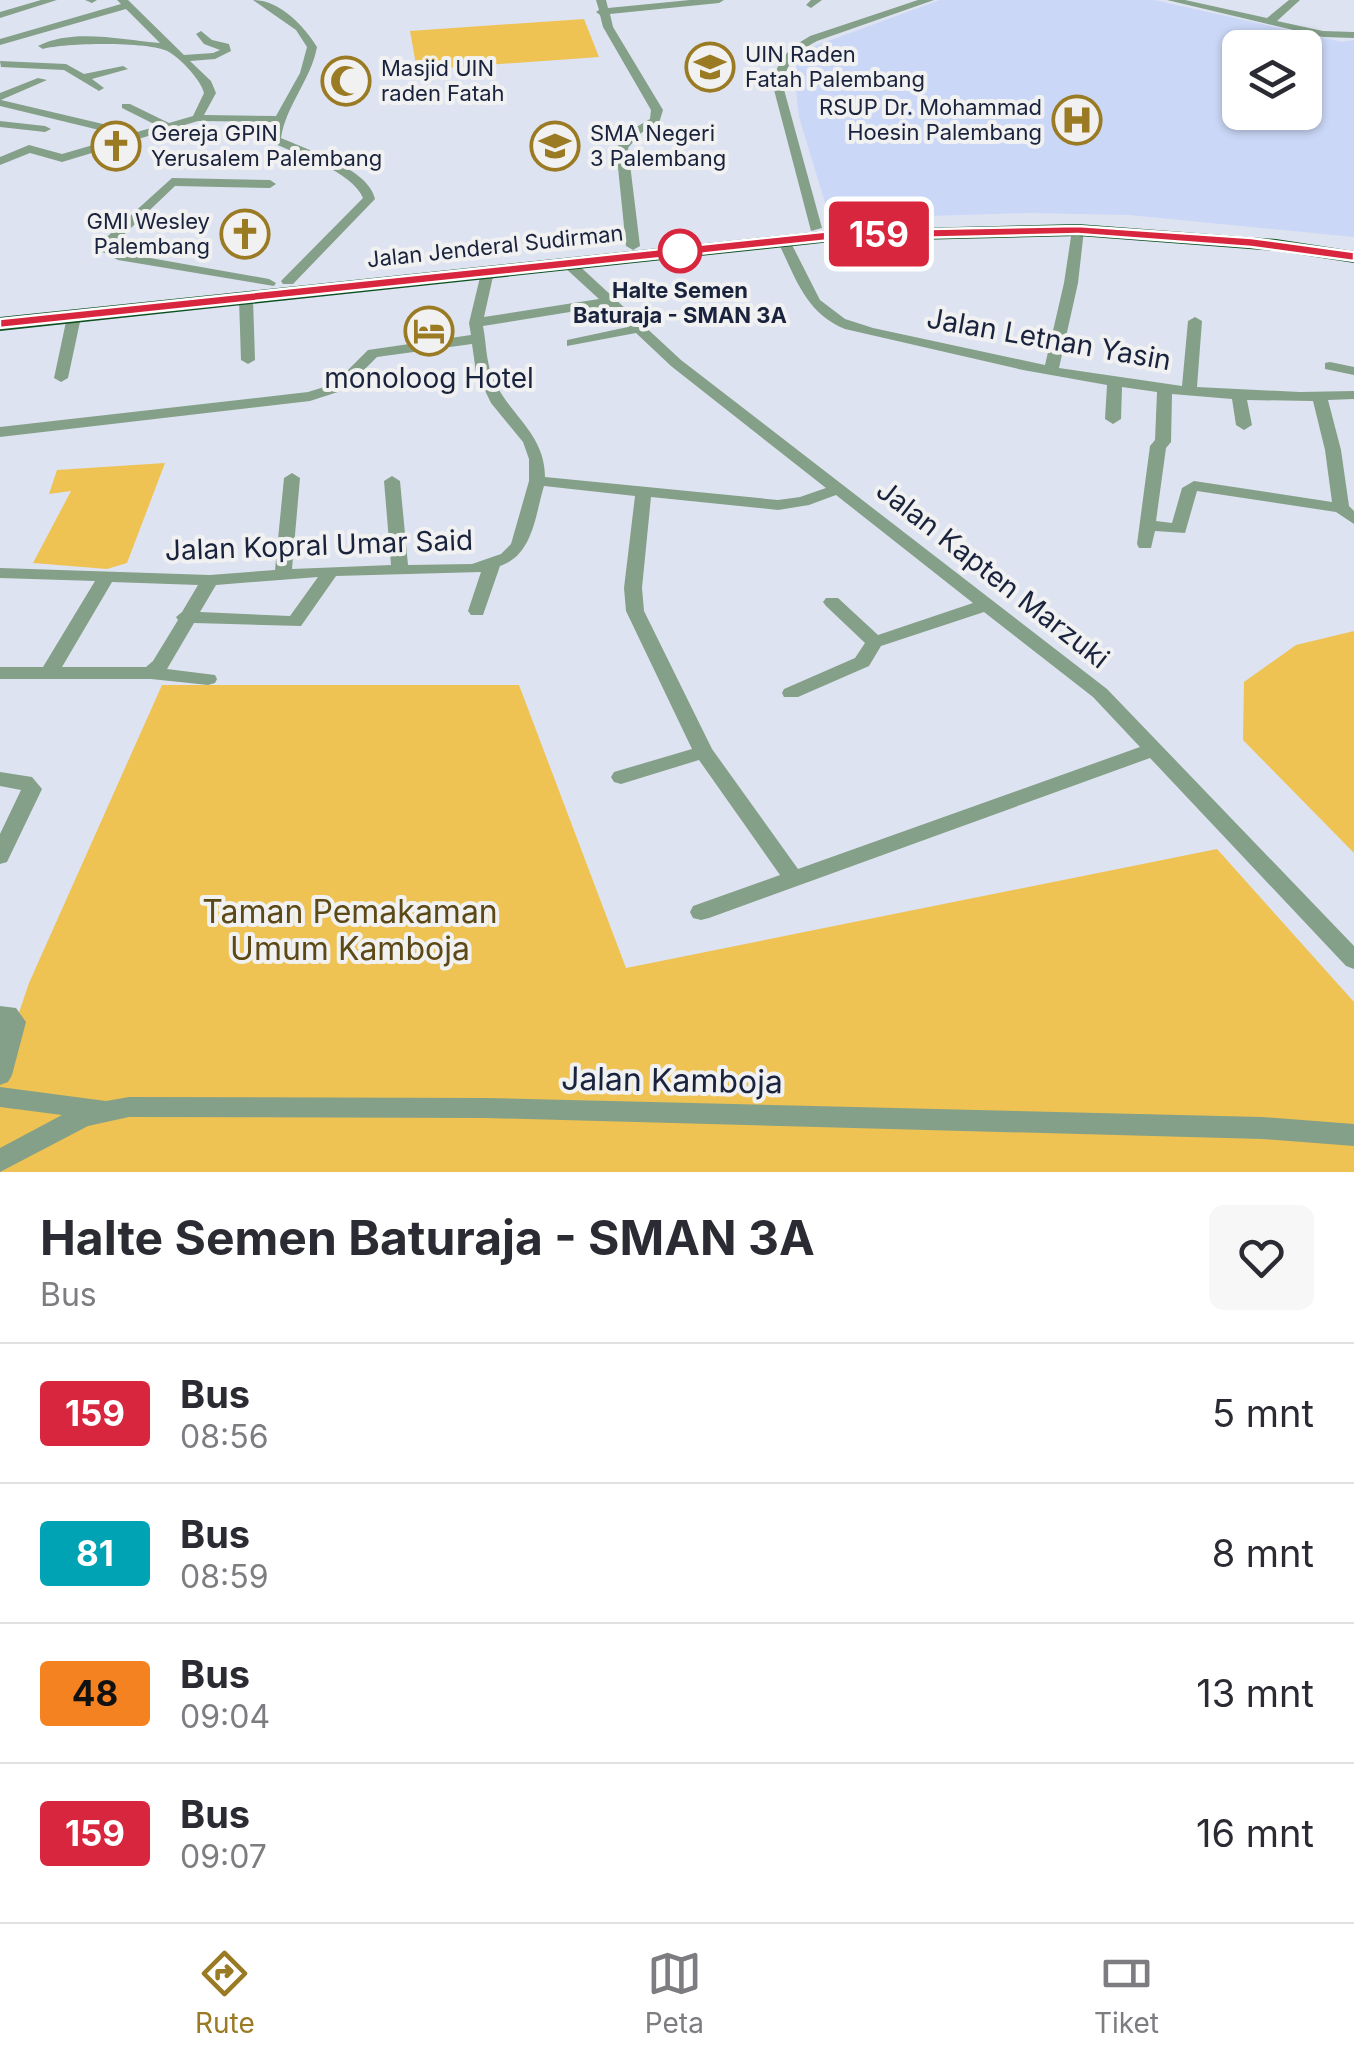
<!DOCTYPE html>
<html lang="id">
<style>
:root{--surface:#fff;--page:#f7f7f7;--text:#2b2b33;--muted:#7c7c81;--line:#e1e1e2;--accent:#9a7b24}
body{margin:0;font-family:Inter,sans-serif;background:var(--page);color:var(--text);height:100vh;display:flex;flex-direction:column;font-size:38px;white-space:nowrap}
*{box-sizing:border-box;margin:0}
p{font-size:32px;color:var(--muted)}
.icon{flex:none;width:55px;height:55px;fill:none;stroke:currentColor;stroke-width:2;stroke-linecap:round;stroke-linejoin:round}
.map{position:relative;height:1172px;overflow:hidden}
.details{display:flex;flex-direction:column;background:var(--surface);flex:1}
.details>*{flex:none}
.badge{padding:0 20px;border-radius:8px;font-size:35px;line-height:65px}
.controls{position:absolute;left:1222px;top:30px;display:grid;gap:20px}
.controls a{display:grid;place-items:center;width:100px;height:100px;border-radius:15px;background:var(--surface);box-shadow:0 2px 8px #0004;font-size:50px}
.map>.badge{position:absolute;translate:-50% -50%;box-shadow:0 0 0 5px #fff}
.round{display:grid;place-items:center;flex:none;width:105px;height:105px;border-radius:15px;background:var(--page)}
.headline{display:flex;align-items:center;justify-content:space-between;height:170px;padding:0 40px}
h1{font-size:48px;font-weight:700;line-height:75px}
ul{padding:0;list-style:none}
li{display:flex;align-items:center;gap:30px;height:140px;padding:0 40px;border-top:2px solid var(--line)}
li div{flex:1}
li b{display:block;font-size:38px}
li em{font-style:normal}
li .badge{min-width:110px;font-weight:700;text-align:center}
.tabs{display:flex;justify-content:space-around;align-items:center;height:140px;border-top:2px solid var(--line);background:var(--surface);font-size:28px;color:var(--muted)}
.tabs a{display:grid;justify-items:center;gap:5px}
.tabs .current{color:var(--accent)}
.map>svg:first-child{display:block}
</style>
<div class="map">
<svg width="1354" height="1172" viewBox="0 0 1354 1172">
<rect width="100%" height="100%" fill="#dee3f2"/>
<!-- built -->
<path fill="#cad7f6" fill-rule="evenodd" d="M940,0H1154L1342,42L1354,40V237L1129,215L1029,213L830,219L799,117L794,73L801,51ZM1240,48H1305V112H1240Z"/>
<!-- green -->
<g fill="#eec353">
<path d="M584,19L599,57L417,70L410,31Z"/>
<path d="M165,463L127,563L107,569L33,563L71,491L49,494L57,470Z"/>
<path d="M1354,631V853L1243,740L1244,682L1296,645Z"/>
<path d="M162,685H519L626,968L1217,849L1354,1002V1172H0V1069L29,983Z"/>
</g>
<g fill="none" stroke-linecap="round" stroke-linejoin="round">
<!-- minor -->
<g fill="#85a088" fill-rule="evenodd">
<path d="M41,0H57L0,18V12Z"/>
<path d="M85,0H97L92,3Z"/>
<path d="M117,0H128L184,55L213,53L220,50L204,44L196,34L201,31L212,40L229,44L231,51L215,59L190,61L211,81L216,93L204,115L276,116L300,73L307,47L296,30L253,0C280,0 304,26 317,47C311,80 286,105 281,138C308,150 369,169 375,199L293,284H283L281,281L363,198C352,171 298,155 271,142L273,122L198,121L62,162L30,153L0,165V157L29,145L62,154L124,136L0,106V93L38,78L47,80L1,100L137,132L158,126L122,108V104H130L169,123L193,116L204,93C201,80 181,59 169,52C150,41 65,43 43,49L38,46C73,28 122,40 160,43L126,9L0,45V39L121,4Z"/>
<path d="M596,0H606L608,8L690,0H724L719,3L610,14L613,27L663,110L659,123L641,133L628,148L640,246L633,250L626,246L616,148L633,129L650,119L651,110L603,27L600,15L596,12L599,10Z"/>
<path d="M811,0H822L811,8L806,5Z"/>
<path d="M918,0H934L817,41C797,52 786,62 783,86L822,228L811,231L773,86C776,60 788,49 810,36Z"/>
<path d="M1167,0H1185L1267,18L1289,0H1300L1277,21L1323,31L1354,32V38L1323,37Z"/>
<path d="M0,61L66,64L84,74L123,66L128,69L92,79L104,88L99,91L64,70L1,67Z"/>
<path d="M0,121L45,126L51,129L45,132L0,127Z"/>
<path d="M172,178L270,180L276,184L270,188L175,186L112,246L122,253L269,279L276,283L274,286L118,260L99,250V244Z"/>
<path d="M1078,226L1084,230L1078,283L1059,368L1182,386L1188,321L1195,317L1202,321L1197,387L1300,392L1354,391V399L1328,400L1341,450L1349,506L1354,511V524L1336,512L1197,491L1185,533L1155,531L1151,548H1139L1137,544L1150,446L1155,440L1157,392L1122,387L1121,419L1113,424L1105,419L1107,385L1023,370L845,329C805,313 795,276 777,240L783,236L788,237L820,300L845,319L873,328L1045,365L1064,283L1072,230ZM1172,394L1232,399L1236,425L1244,430L1252,425L1247,400L1313,401L1325,450L1332,502L1194,481L1182,488L1172,523L1156,521L1166,448L1171,442Z"/>
<path d="M568,259L573,260L681,360L1107,689L1354,946V969L1346,966L1150,758L709,918L701,920L693,918L690,912L693,906L780,875L699,760L621,784L614,782L611,777L614,772L692,749L626,611L624,588L635,496L544,486C535,516 533,555 500,566L483,615H471L468,611L481,572L336,576L301,626L194,623L167,669L215,675L217,679L215,683L208,685L151,679H0V667H43L95,581L0,578V568L210,575L275,570L284,478L292,473L300,478L292,569L391,565L384,481L392,476L400,481L408,565L472,564L501,554L511,544L529,481V459L523,442L491,403L476,372L472,344L377,357L344,390L310,401L0,437V427L308,392L334,384L368,350L471,335L469,323L482,269H492L494,272L484,317L599,299L563,266V260ZM607,306L628,327L567,340V346L636,333L671,366L826,488L800,497L778,500L545,477C545,431 506,414 491,373C486,359 486,341 483,326ZM836,495L973,603L878,635L838,598H826L823,602L826,606L865,643L855,658L784,689L782,693L784,697H798L869,666L881,646L984,612L1093,697L1140,747L798,869L712,749L644,611L642,588L651,497L778,510L809,505ZM318,577L290,616L200,612L216,585ZM112,582L198,585L182,612L176,617L178,620L153,661L146,667H62Z"/>
<path d="M246,295L253,299L255,360L248,364L241,360L239,299Z"/>
<path d="M74,313L81,317L68,378L61,382L54,378L67,317Z"/>
<path d="M1330,362L1354,367V375L1325,369V363Z"/>
<path d="M0,772L32,777L42,789L7,862L0,864V834L21,790L0,786Z"/>
<path d="M0,1006L16,1008L26,1022L12,1075L8,1082L0,1085Z"/>
<path d="M0,1087L106,1101L129,1097L485,1098L1262,1117L1354,1124V1146L1262,1139L485,1118L129,1117L88,1126L0,1172V1148L62,1115L0,1107Z"/>
</g>
<!-- highway -->
<path fill="#0d5121" fill-rule="evenodd" d="M1078,224L1276,239L1354,251V263L1276,251L1078,236L831,242L0,331V317L831,230Z"/>
</g>
<!-- line -->
<path fill="#d7263d" stroke="#fff" stroke-width="2.5" d="M1078,226L1251,238L1354,252V261L1251,247L1078,234L831,240L0,328V319L831,231Z"/>
<!-- icons -->
<defs>
<g id="university-ring" transform="scale(2.5)"><circle r="9.5" fill="#f1f1f1" stroke="#9a7b24" stroke-width="1.5"/><path d="M0-5L7-2L0 1L-7-2ZM-4 1L0 2.5L4 1V4Q0 6-4 4Z" fill="#9a7b24"/></g>
<g id="mosque-ring" transform="scale(2.5)"><circle r="9.5" fill="#f1f1f1" stroke="#9a7b24" stroke-width="1.5"/><path d="M3.5-4.9A6 6 0 1 0 3.5 4.9A5 5 0 1 1 3.5-4.9Z" fill="#9a7b24"/></g>
<g id="hospital-ring" transform="scale(2.5)"><circle r="9.5" fill="#f1f1f1" stroke="#9a7b24" stroke-width="1.5"/><path d="M-5-5h3v3.5h4V-5h3V5h-3V1.5h-4V5h-3Z" fill="#9a7b24"/></g>
<g id="church-ring" transform="scale(2.5)"><circle r="9.5" fill="#f1f1f1" stroke="#9a7b24" stroke-width="1.5"/><path d="M-1.2-6h2.4v3.5h3.3v2.4h-3.3V6h-2.4V-.1h-3.3v-2.4h3.3Z" fill="#9a7b24"/></g>
<g id="school-ring" transform="scale(2.5)"><circle r="9.5" fill="#f1f1f1" stroke="#9a7b24" stroke-width="1.5"/><path d="M0-5L7-2L0 1L-7-2ZM-4 1L0 2.5L4 1V4Q0 6-4 4Z" fill="#9a7b24"/></g>
<g id="hotel-ring" transform="scale(2.5)"><circle r="9.5" fill="#f1f1f1" stroke="#9a7b24" stroke-width="1.5"/><path d="M-6-4.5h1.5V1H6V5H4.5V3h-9V5H-6ZM-4 0a1.8 1.8 0 1 1 3.6 0ZM.5 0V-2.5h3Q6-2.5 6 0Z" fill="#9a7b24"/></g>
</defs>
<g fill-rule="evenodd">
<use href="#university-ring" x="710" y="67"/>
<use href="#mosque-ring" x="346" y="81"/>
<use href="#hospital-ring" x="1077" y="120"/>
<use href="#church-ring" x="116" y="146"/>
<use href="#school-ring" x="555" y="146"/>
<use href="#church-ring" x="245" y="234"/>
<use href="#hotel-ring" x="429" y="331"/>
</g>
<!-- markers -->
<circle fill="#fff" stroke="#d7263d" stroke-width="5" cx="680" cy="251" r="20"/>
<g text-anchor="middle" dominant-baseline="central" stroke-width="8" stroke-linejoin="round" paint-order="stroke">
<!-- far-poi labels -->
<g font-size="22" fill="#1a233d" stroke="#f1f1f1" text-anchor="start">
<text x="745" y="54">UIN Raden<tspan x="745" dy="25">Fatah Palembang</tspan></text>
<text x="381" y="68">Masjid UIN<tspan x="381" dy="25">raden Fatah</tspan></text>
<text x="1042" y="107" text-anchor="end">RSUP Dr. Mohammad<tspan x="1042" dy="25">Hoesin Palembang</tspan></text>
<text x="151" y="133">Gereja GPIN<tspan x="151" dy="25">Yerusalem Palembang</tspan></text>
<text x="590" y="133">SMA Negeri<tspan x="590" dy="25">3 Palembang</tspan></text>
<text x="210" y="221" text-anchor="end">GMI Wesley<tspan x="210" dy="25">Palembang</tspan></text>
</g>
<!-- far-street labels -->
<g font-size="22" fill="#1a233d" stroke="#f1f1f1">
<text transform="translate(495 246) rotate(-6)">Jalan Jenderal Sudirman</text>
</g>
<!-- far-stop labels -->
<g font-size="22" font-weight="bold" fill="#1a233d" stroke="#f1f1f1">
<text x="680" y="290">Halte Semen<tspan x="680" dy="25">Baturaja - SMAN 3A</tspan></text>
</g>
<!-- street labels -->
<g font-size="28" fill="#1a233d" stroke="#f1f1f1">
<text transform="translate(1049 339) rotate(10)">Jalan Letnan Yasin</text>
<text transform="translate(319 545) rotate(-2)">Jalan Kopral Umar Said</text>
<text transform="translate(993 574) rotate(38)">Jalan Kapten Marzuki</text>
</g>
<!-- poi labels -->
<g font-size="28" fill="#1a233d" stroke="#f1f1f1">
<text x="429" y="378">monoloog Hotel</text>
</g>
<!-- near-park labels -->
<g font-size="32" fill="#5c4915" stroke="#f1f1f1">
<text x="350" y="911">Taman Pemakaman<tspan x="350" dy="37">Umum Kamboja</tspan></text>
</g>
<!-- near-street labels -->
<g font-size="32" fill="#1a233d" stroke="#f1f1f1">
<text transform="translate(672 1080) rotate(1)">Jalan Kamboja</text>
</g>
</g>
</svg>
<div class="controls">
<a><svg class="icon" aria-label="layers" viewBox="0 0 24 24"><path d="M12 4l9 5-9 5-9-5zM3 14l9 5 9-5"/></svg></a>
</div>
<b class="badge" style="left:879px;top:234px;background:#d7263d;color:#fff">159</b>
</div>
<section class="details">
<div class="headline"><div><h1>Halte Semen Baturaja - SMAN 3A</h1><p>Bus</p></div><a class="round"><svg class="icon" aria-label="heart" viewBox="0 0 24 24"><path d="M12 20l-8-8c-3-5 5-10 8-4 3-6 11-1 8 4z"/></svg></a></div>
<ul>
<li><span class="badge" style="background:#d7263d;color:#fff">159</span><div><b>Bus</b><p>08:56</p></div><em>5 mnt</em></li>
<li><span class="badge" style="background:#00a3b4;color:#fff">81</span><div><b>Bus</b><p>08:59</p></div><em>8 mnt</em></li>
<li><span class="badge" style="background:#f58220;color:#111">48</span><div><b>Bus</b><p>09:04</p></div><em>13 mnt</em></li>
<li><span class="badge" style="background:#d7263d;color:#fff">159</span><div><b>Bus</b><p>09:07</p></div><em>16 mnt</em></li>
</ul>
</section>
<nav class="tabs">
<a class="current"><svg class="icon" aria-label="directions" viewBox="0 0 24 24"><path d="M12 3l9 9-9 9-9-9zM9 14v-3h6M13 9l2 2-2 2"/></svg>Rute</a>
<a><svg class="icon" aria-label="map" viewBox="0 0 24 24"><path d="M3 6l6-2 6 2 6-2v14l-6 2-6-2-6 2zM9 4v14M15 6v14"/></svg>Peta</a>
<a><svg class="icon" aria-label="tickets" viewBox="0 0 24 24"><path d="M3 7h18v10H3zM15 7v10"/></svg>Tiket</a>
</nav>
